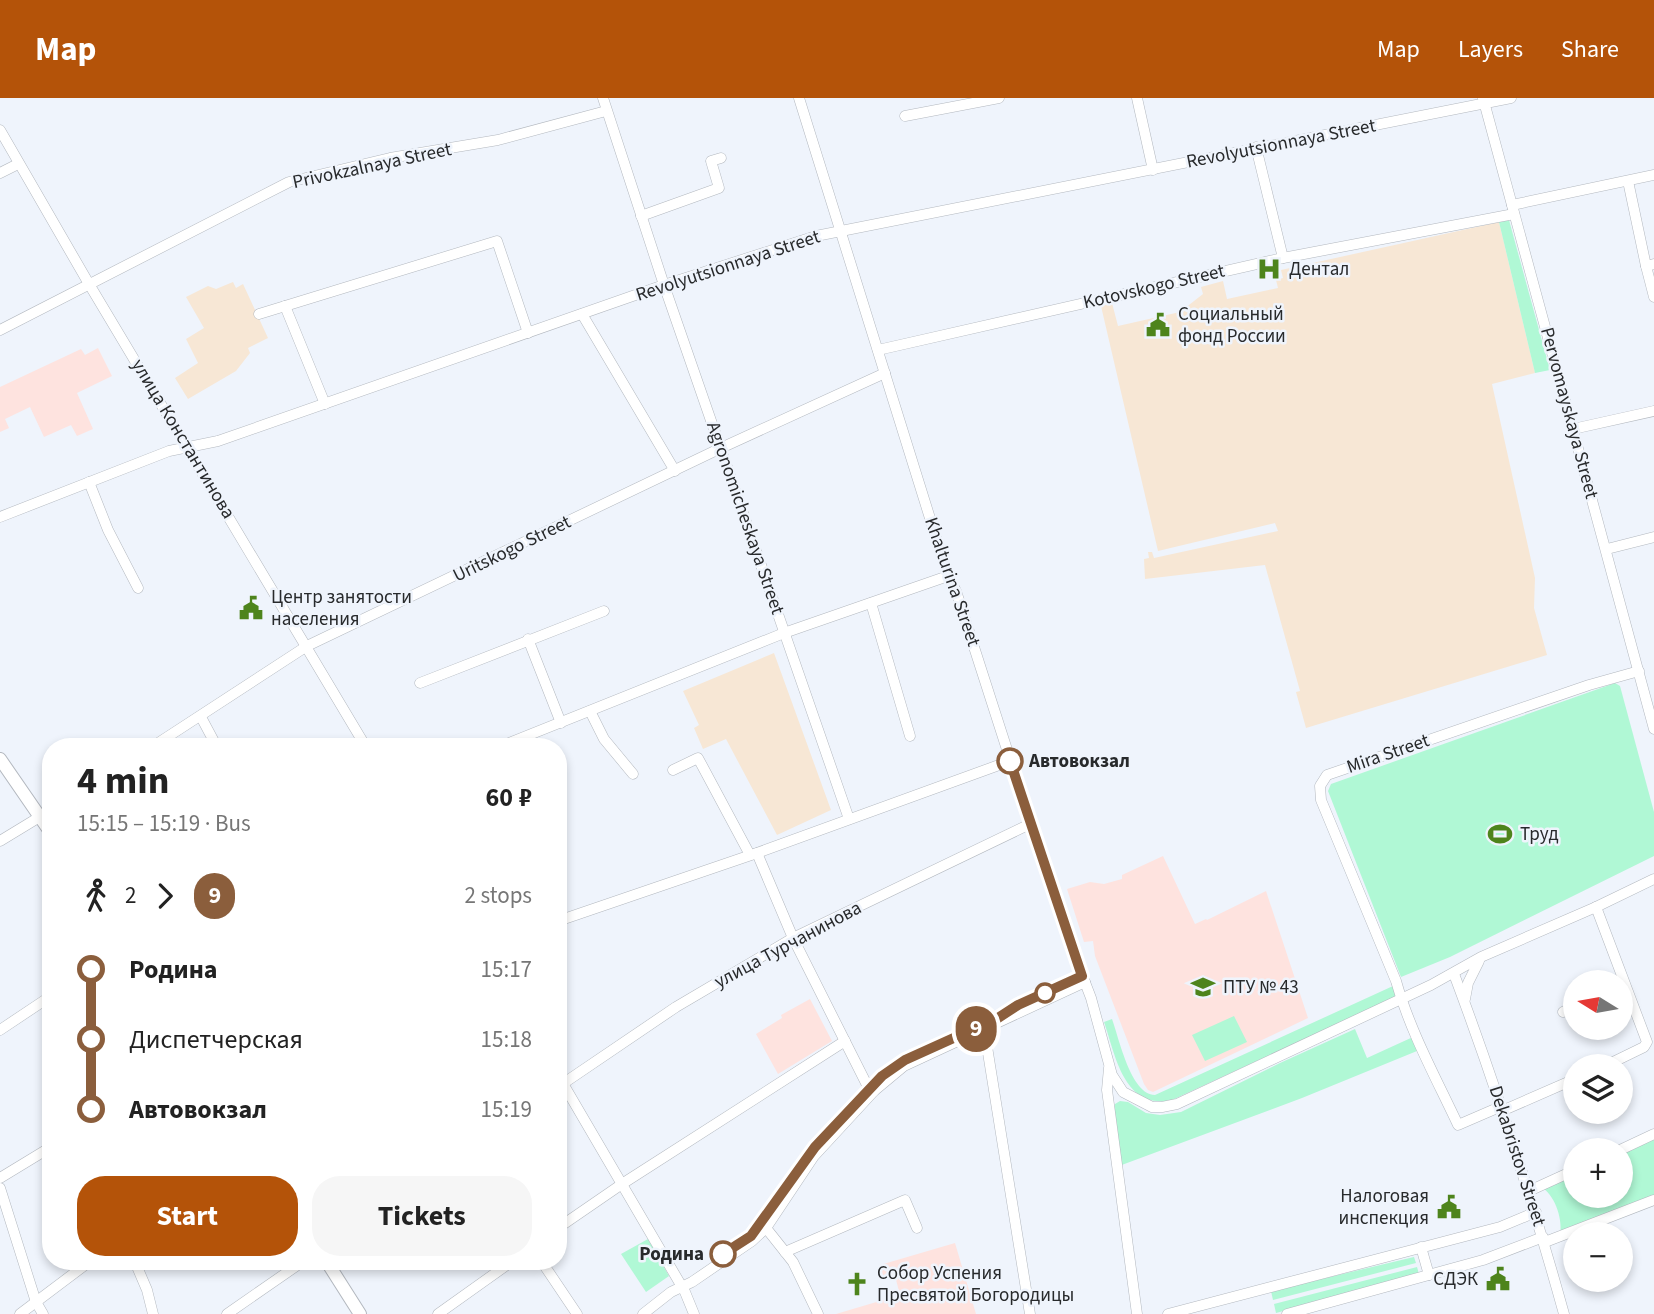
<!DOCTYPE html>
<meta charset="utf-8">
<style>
:root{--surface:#fff;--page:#f6f6f6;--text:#222;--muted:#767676;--accent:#b45309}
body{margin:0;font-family:"Source Sans 3",sans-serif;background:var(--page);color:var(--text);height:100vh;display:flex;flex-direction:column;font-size:26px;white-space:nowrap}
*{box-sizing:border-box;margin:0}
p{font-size:23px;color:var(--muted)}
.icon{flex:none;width:38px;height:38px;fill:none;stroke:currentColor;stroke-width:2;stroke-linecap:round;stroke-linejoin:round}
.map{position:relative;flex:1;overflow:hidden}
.details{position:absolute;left:42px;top:640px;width:525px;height:532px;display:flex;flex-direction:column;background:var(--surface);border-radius:28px;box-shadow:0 4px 10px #0003}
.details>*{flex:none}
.badge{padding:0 14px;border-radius:23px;font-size:24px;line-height:46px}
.needle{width:46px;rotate:281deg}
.controls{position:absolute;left:1563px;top:872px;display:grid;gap:14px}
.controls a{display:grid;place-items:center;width:70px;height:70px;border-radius:50%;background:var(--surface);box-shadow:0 4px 10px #0003;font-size:35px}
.map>.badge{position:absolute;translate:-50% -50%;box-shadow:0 0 0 4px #fff}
.legs{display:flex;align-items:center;gap:10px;height:77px;padding:0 35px;font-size:23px}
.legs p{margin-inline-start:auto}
.head{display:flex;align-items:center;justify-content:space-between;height:119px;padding:0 35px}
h1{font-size:38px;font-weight:700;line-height:52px}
.button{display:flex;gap:14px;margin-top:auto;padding:14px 35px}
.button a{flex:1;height:80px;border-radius:28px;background:var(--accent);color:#fff;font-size:28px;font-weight:700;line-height:80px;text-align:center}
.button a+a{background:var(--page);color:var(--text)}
ul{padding:0 35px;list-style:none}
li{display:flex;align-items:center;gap:24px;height:70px;font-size:26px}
li i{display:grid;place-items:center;width:10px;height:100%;margin:0 9px;background:currentColor}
li i::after{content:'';width:18px;height:18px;margin:-9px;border:5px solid;border-radius:50%;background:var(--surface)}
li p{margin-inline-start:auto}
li:first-child i{background:linear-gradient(#0000 50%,currentColor 0)}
li:last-child i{background:linear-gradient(currentColor 50%,#0000 0)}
header{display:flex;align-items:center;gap:42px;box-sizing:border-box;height:98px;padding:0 35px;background:var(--accent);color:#fff}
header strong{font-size:33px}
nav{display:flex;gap:38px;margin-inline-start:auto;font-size:24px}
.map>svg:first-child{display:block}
</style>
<header>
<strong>Map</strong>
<nav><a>Map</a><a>Layers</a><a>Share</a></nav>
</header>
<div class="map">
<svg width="1654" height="1216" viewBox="0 0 1654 1216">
<rect width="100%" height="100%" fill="#eff4fc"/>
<!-- industrial -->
<g fill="#f7e7d5">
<path d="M1499,124L1535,275L1492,286L1535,480L1534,510L1547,557L1306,630L1296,594L1300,593L1265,467L1145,481L1144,461L1149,460L1148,454H1152L1154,460L1278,433L1275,425L1158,453L1101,208L1112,205L1118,228L1180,214L1203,196L1201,189L1223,183L1227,201L1278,190L1276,182L1283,180L1281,172Z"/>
<path d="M233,184L236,190L243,186L268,240L248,250L250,255L236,273L188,301L175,280L198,265L186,241L204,230L186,199L208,188L216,191Z"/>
<path d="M774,555L831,712L777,737L726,641L703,651L694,630L699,627L683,593Z"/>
</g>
<!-- education -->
<g fill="#fee3df">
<path d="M98,250L112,278L77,295L93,331L77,338L71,327L44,339L30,309L5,321L9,330L0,334V289L81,251L85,257Z"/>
<path d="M1163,758L1195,826L1206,821L1207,822L1266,793L1308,920L1153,994L1148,992L1144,986L1095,858L1093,843L1084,844L1067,791L1090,784L1104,786L1122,781V777Z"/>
<path d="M810,901L832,943L778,976L756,936L782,920L781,917Z"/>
<path d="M955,1145L976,1216H836L900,1197L895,1178L884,1181L880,1167Z"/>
</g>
<!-- green -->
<g fill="#b0f8d5">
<path d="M1509,122L1550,272L1535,275L1499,124Z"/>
<path d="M1615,585L1620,588L1654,714V758L1450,859L1401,879L1328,693L1331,686Z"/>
<path d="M1393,888L1398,898L1172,1002C1124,1012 1116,959 1104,924L1112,921C1119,940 1131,997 1155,997Z"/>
<path d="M1234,918L1247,944L1205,963L1192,937Z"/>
<path d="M1355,931L1367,960L1413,939L1417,953L1302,1000L1119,1068L1113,1013L1115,1006L1120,1003L1128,1004L1146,1015L1160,1017L1181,1014L1280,965Z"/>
<path d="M1654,1039V1099L1560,1138C1563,1122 1556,1100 1543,1090L1575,1075V1097H1620L1621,1054Z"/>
<path d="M648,1141L669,1178L646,1194L621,1156Z"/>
<path d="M1414,1159L1416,1165L1273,1202L1271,1193Z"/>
<path d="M1417,1169L1419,1176L1276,1215L1274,1206Z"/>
</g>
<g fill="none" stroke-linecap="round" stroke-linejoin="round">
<!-- minor casing -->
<g stroke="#b3b8bf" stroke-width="11">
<g id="minor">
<path d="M603,0L664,187L849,721"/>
<path d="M799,0L948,478L956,493L1065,832L1091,900L1112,977L1123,994L1152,1009H1162L1177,1006L1431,887L1481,859L1596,809L1654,781"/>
<path d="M1137,0L1153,72"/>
<path d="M1483,0L1654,631"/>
<path d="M905,18L999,0"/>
<path d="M0,32L89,186L366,649"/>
<path d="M1256,49L1283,160"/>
<path d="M0,75L18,66"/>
<path d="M1628,83L1646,168L1654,166"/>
<path d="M1512,107L1654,77"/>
<path d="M641,118L719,90L711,63L721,60"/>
<path d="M1646,168L1654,199"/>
<path d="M285,208L325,306"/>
<path d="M259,216L497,143L528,235"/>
<path d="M582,216L675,373"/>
<path d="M0,232L289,84L390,60L498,42L606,13"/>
<path d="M878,252L1283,160L1514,116"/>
<path d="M1573,331L1654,313"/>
<path d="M89,384L108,432L138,490"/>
<path d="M0,419L169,353L218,343L664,187L816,138L1511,0"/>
<path d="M1607,451L1654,439"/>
<path d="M871,505L910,638"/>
<path d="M528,541L561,625"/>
<path d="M420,585L604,513"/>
<path d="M590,613L604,641L633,676"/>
<path d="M201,619L217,649"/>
<path d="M152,649L307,548L721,350L885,275"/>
<path d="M499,649L784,535L948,478"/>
<path d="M673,672L698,660L750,757"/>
<path d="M0,743L51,712"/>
<path d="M757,755L793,840L867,987L874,993"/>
<path d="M1596,809L1647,944L1644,949L1605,968"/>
<path d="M558,823L757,755L1010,663"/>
<path d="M1454,876C1496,988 1532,1101 1564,1216"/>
<path d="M1465,901L1468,885L1479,863"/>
<path d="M1563,914L1575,908"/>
<path d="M984,930L1030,1216"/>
<path d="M0,932L51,898"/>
<path d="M1109,970L1107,992L1137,1216"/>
<path d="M558,977L685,1194L694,1216"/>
<path d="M558,989L676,909L793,840L1030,726"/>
<path d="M1502,1008L1458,1027C1436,980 1410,933 1396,883L1321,702L1320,688L1327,677L1589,587L1639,573"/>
<path d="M1504,1012L1575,981"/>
<path d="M1620,1052L1654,1036"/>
<path d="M0,1080L51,1049"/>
<path d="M0,1090L36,1204L43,1216"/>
<path d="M1529,1093L1575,1072"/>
<path d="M558,1130L622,1086L845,943"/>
<path d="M766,1130L793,1164L818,1216"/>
<path d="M1545,1144L1654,1102"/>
<path d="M1421,1149L1429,1177"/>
<path d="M785,1154L905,1102L917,1130"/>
<path d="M135,1164L147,1192L153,1216"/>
<path d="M542,1164L577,1216"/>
<path d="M20,1216L89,1164"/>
<path d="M227,1216L302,1164"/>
<path d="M438,1216L511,1164"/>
<path d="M643,1216L671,1194L692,1184L752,1143L766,1130L814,1058L874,993L904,968L1085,884"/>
<path d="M1168,1216L1500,1129L1536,1114"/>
<path d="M1287,1216L1483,1162L1543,1139"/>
</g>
</g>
<!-- major casing -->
<g stroke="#b3b8bf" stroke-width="14">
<g id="major">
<path d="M0,661L51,735"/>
<path d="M327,1164L360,1216"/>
</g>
</g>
<!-- minor -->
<use href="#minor" stroke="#fff" stroke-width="10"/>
<!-- major -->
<use href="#major" stroke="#fff" stroke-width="12"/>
</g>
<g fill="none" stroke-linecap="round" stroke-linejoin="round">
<!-- line-1 casing -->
<g stroke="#fff" stroke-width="16">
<path id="line-1" d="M723,1156L751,1138L815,1049L882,978L905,962L998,920L1018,907L1082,878L1010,663"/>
</g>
<!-- line-1 -->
<use href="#line-1" stroke="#8b5e3c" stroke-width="10"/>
</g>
<!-- icons -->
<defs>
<g id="hospital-bare" transform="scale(1.89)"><path d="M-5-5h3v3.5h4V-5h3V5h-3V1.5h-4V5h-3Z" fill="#4e841c" stroke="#eff4fc" stroke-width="2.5" paint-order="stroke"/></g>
<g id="civic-bare" transform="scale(1.89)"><path d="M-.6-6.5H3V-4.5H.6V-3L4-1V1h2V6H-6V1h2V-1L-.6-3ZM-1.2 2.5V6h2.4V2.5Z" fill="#4e841c" stroke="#eff4fc" stroke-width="2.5" paint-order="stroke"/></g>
<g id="stadium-bare" transform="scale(1.89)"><path d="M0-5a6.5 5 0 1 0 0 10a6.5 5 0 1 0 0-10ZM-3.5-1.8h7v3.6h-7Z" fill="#4e841c" stroke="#eff4fc" stroke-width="2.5" paint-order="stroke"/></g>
<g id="university-bare" transform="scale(1.89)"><path d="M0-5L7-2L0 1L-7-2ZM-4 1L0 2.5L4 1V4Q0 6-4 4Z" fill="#4e841c" stroke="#eff4fc" stroke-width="2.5" paint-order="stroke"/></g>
<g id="church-bare" transform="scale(1.89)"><path d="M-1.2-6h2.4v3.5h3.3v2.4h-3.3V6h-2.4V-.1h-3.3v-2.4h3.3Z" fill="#4e841c" stroke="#eff4fc" stroke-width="2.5" paint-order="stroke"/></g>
</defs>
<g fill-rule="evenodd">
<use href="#hospital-bare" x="1269" y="171"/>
<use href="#civic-bare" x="1158" y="227"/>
<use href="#civic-bare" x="251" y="510"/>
<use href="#stadium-bare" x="1500" y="736"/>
<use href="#university-bare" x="1203" y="889"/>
<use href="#civic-bare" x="1449" y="1109"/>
<use href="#civic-bare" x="1498" y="1181"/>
<use href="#church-bare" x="857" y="1186"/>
</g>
<!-- markers -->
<g fill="#fff" stroke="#8b5e3c" stroke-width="3.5">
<circle cx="1010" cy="663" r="12"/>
<circle cx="1045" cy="895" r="9"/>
<circle cx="723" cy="1156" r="12"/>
</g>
<g text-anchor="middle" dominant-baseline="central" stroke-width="5" stroke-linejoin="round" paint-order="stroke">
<!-- street labels -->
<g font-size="19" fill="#282a2c" stroke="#eff4fc">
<text transform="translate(1281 46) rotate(-11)">Revolyutsionnaya Street</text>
<text transform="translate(372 68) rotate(-12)">Privokzalnaya Street</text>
<text transform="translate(728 168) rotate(-18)">Revolyutsionnaya Street</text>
<text transform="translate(1154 189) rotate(-13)">Kotovskogo Street</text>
<text transform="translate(1569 315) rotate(75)">Pervomayskaya Street</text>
<text transform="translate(183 341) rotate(59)">улица Константинова</text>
<text transform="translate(745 420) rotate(71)">Agronomicheskaya Street</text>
<text transform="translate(512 451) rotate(-26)">Uritskogo Street</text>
<text transform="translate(952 484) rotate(71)">Khalturina Street</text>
<text transform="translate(1388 656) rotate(-19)">Mira Street</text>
<text transform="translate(788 847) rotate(-28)">улица Турчанинова</text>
<text transform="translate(1517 1058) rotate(72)">Dekabristov Street</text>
</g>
<!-- poi labels -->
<g font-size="19" fill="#282a2c" stroke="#eff4fc" text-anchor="start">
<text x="1289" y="171">Дентал</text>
<text x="1178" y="216">Социальный<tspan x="1178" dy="22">фонд России</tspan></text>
<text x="271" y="499">Центр занятости<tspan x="271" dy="22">населения</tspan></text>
<text x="1520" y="736">Труд</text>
<text x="1223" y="889">ПТУ № 43</text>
<text x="1429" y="1098" text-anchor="end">Налоговая<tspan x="1429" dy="22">инспекция</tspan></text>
<text x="877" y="1175">Собор Успения<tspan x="877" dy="22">Пресвятой Богородицы</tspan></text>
<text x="1478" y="1181" text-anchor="end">СДЭК</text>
</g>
<!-- stop labels -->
<g font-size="19" font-weight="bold" fill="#282a2c" stroke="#eff4fc" text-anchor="start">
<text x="1029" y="663">Автовокзал</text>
<text x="704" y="1156" text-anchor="end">Родина</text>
</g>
</g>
</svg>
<div class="controls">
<a><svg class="needle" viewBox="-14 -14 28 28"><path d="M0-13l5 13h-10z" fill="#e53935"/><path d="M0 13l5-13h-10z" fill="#767676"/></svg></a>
<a><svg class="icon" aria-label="layers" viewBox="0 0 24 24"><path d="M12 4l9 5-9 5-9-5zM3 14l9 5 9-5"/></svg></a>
<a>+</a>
<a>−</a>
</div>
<b class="badge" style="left:976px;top:931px;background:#8b5e3c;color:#fff">9</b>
<section class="details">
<div class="head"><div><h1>4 min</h1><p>15:15 – 15:19 · Bus</p></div><b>60 ₽</b></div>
<div class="legs"><svg class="icon" aria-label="walk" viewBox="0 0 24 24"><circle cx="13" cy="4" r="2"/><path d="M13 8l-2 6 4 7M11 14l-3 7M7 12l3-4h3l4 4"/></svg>2<svg class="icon" aria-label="forward" viewBox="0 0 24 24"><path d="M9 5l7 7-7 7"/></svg><b class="badge" style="background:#8b5e3c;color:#fff">9</b><p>2 stops</p></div>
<ul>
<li><i style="color:#8b5e3c"></i><b>Родина</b><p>15:17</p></li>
<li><i style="color:#8b5e3c"></i><span>Диспетчерская</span><p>15:18</p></li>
<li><i style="color:#8b5e3c"></i><b>Автовокзал</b><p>15:19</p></li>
</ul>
<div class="button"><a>Start</a><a>Tickets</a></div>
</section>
</div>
